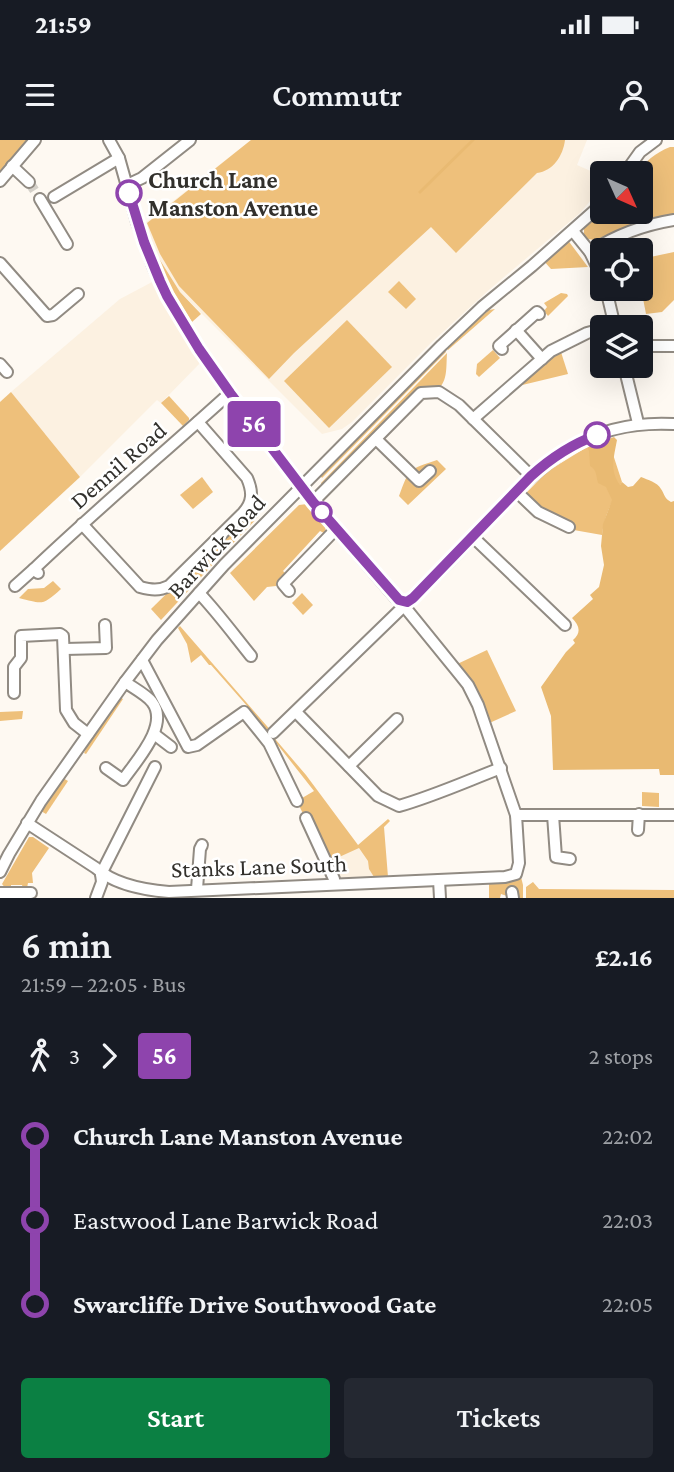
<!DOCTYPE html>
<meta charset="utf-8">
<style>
:root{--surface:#171b24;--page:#242831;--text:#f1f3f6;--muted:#9ea1a6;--accent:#0b8043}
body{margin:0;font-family:"Crimson Pro",serif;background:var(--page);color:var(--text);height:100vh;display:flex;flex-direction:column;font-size:26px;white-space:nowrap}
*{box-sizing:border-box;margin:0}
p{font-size:23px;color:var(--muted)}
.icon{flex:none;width:38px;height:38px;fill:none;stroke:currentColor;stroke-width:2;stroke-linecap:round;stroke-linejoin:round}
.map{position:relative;height:758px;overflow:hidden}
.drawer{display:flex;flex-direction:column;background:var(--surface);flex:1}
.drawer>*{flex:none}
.badge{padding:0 14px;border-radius:5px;font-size:24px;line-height:46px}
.needle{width:46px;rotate:135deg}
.controls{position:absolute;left:590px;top:21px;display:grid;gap:14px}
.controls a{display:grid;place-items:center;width:63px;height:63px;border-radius:7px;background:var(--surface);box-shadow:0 7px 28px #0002;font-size:35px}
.map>.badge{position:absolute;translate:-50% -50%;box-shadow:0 0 0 4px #fff}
.legs{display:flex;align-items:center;gap:10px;height:77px;padding:0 21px;font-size:23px}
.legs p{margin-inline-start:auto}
.head{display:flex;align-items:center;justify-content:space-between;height:119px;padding:0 21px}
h1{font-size:38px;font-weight:600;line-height:52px}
.cta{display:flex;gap:14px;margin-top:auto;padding:14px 21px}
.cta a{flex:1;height:80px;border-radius:7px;background:var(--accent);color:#fff;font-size:28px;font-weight:600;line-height:80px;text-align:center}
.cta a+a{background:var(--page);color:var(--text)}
ul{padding:0 21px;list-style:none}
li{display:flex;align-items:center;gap:24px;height:84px;font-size:26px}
li i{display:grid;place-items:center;width:10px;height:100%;margin:0 9px;background:currentColor}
li i::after{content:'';width:18px;height:18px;margin:-9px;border:5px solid;border-radius:50%;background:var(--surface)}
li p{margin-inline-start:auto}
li:first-child i{background:linear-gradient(#0000 50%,currentColor 0)}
li:last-child i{background:linear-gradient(currentColor 50%,#0000 0)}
.status{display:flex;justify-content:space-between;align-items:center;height:49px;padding:0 35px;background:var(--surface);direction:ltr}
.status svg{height:19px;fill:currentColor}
header{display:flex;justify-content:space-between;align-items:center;height:91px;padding:0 21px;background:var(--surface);font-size:32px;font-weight:600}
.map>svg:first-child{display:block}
</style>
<div class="status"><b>21:59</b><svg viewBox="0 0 49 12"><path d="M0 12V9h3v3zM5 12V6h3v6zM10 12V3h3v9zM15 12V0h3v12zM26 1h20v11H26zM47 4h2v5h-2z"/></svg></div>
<header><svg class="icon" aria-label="menu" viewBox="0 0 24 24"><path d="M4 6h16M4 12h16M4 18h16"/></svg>Commutr<svg class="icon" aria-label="person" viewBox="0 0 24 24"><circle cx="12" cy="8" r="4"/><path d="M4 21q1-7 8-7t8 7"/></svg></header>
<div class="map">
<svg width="674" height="758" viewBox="0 0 674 758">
<rect width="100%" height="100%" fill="#fef9f2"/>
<!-- built -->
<g fill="#fcf1e1">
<path d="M251,0H587L577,25L602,36V47L580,73L490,149L432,202L352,282L342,289L322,294L180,152L155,111L145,83Z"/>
<path d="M154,141L200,223L161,263L157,260L80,337L11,252L120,159Z"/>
<path d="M351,696L382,737L334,739L321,713Z"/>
</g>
<!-- green -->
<g fill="#eec07b">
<path d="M0,0H30L0,35Z"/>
<path d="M251,0H565C563,16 553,31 537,33L456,113L431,87L294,213L269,239L179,146L160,114L147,83Z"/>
<path d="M670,7H674V78L632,85L595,100L587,99L584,94V88L602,72H640V33H637C646,21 655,13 670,7Z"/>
<path d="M567,99L588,127L551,129L543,120Z"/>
<path d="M155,112L180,152L201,174L192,182L169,145Z"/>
<path d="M674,112V160L662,172L646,174L641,148V119Z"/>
<path d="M399,141L416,159L406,169L388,152Z"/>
<path d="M561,153L567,154L568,156L548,176L544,171L547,167L544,163Z"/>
<path d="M495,169L448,210L445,207L489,170Z"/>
<path d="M347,180L392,227L329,288L284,241Z"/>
<path d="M444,209L446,212L322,338L320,335Z"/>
<path d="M560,209L568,234L514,247Z"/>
<path d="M493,210L500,218L479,237L476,234L477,224Z"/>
<path d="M447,213C446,226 448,241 438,249L429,248L323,348L321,343Z"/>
<path d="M11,252L80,337L0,411V262Z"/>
<path d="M169,256L189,278V280L183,286L161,263Z"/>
<path d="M608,299L622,342C613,359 604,376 602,395L568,389L540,368L525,354L548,331L587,307Z"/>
<path d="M437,320L446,329L408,365L399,356C410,327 408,330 437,320Z"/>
<path d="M202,337L213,352L193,369L180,355Z"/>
<path d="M307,364L325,383L326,394L320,391L283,431L287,435L276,446L267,447L254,461L230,433L299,365Z"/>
<path d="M253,369L259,376L219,418L215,413V406Z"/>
<path d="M213,415L217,420L161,480L151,469L205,416Z"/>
<path d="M53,441L61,449C42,466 43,464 19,458L28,449L44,448Z"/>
<path d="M302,453L313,465L303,475L292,463Z"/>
<path d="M180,486L273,593L276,600L306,635L358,705L388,679L390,681L384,687L388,737H374L369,729L368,721L359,708L326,723L297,661L314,651L248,567L211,525H209L201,515L191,523L187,504L178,488Z"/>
<path d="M487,510L516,571L485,585L453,526Z"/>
<path d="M119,557L123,559L86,614L84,613L92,596Z"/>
<path d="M23,571L22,579L0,581V572Z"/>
<path d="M63,638L68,641L46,674L41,671Z"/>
<path d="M642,652L659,653V667L642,666Z"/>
<path d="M29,697H33L49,708L32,733L33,743H28L27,748L24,751L22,745H11V751L7,750L2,744Z"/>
<path d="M519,729L523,745V758H513L501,754L500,758H489V738Z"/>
<path d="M533,742L539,749L674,750V758H526V747Z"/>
</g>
<!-- forest -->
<g fill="#e9ba72">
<path d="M471,0H475L420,54L418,52Z"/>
<path d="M614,297L617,300C614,317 609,330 620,345L622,342L628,347L633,346L641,337C648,340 657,342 661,349C665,355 664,358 671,362L674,361V635H660L659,629L553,630L551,576L541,547L566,512L575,503L573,500C582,492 579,485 572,478L593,459L590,455L599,447L604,425L601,406L603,384L612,360L606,347L598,343C596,336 597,330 590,326L589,311L587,307Z"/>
</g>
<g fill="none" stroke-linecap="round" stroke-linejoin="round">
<!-- minor-tunnel -->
<path stroke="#d5d1ca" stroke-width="10" stroke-dasharray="10 5" stroke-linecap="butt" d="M29,42L40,59"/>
<!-- minor casing -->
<g stroke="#918b83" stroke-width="14">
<g id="minor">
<path d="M12,26L29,42"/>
<path d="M625,33L640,12L656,0"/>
<path d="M0,41L35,0"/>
<path d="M127,45L142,38L190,0"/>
<path d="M54,57L119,18"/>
<path d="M40,59L67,104"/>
<path d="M573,91L590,112L602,137"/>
<path d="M590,112C616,95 643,85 674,80"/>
<path d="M0,123L47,176L53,175L78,154"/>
<path d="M606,149L615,187"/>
<path d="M516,190L542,219"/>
<path d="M640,206H674"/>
<path d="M502,209L499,206L537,172L539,174"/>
<path d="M0,224L7,232"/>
<path d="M624,226L638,283"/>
<path d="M473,279L551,211L587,193L602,189"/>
<path d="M376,299L419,341L430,331"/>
<path d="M516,351L538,372L569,387"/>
<path d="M313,362L421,253L439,252L459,265L531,336"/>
<path d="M82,384L140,447C151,450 159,451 169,446L243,373C253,362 253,352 247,338L198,282"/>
<path d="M473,397L565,485"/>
<path d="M38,433L34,429C98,368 165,312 230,253"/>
<path d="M15,446L34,429"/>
<path d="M289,451L283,444L336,389"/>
<path d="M199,453C218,473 234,495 251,516"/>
<path d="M403,462H407L413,458C437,434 461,410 484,385C542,324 583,279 674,284"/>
<path d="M65,509L106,508L105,485"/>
<path d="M142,520L188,607L197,605L244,572L269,603L297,661"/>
<path d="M14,553V527L21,518V496L60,494L63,496L66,570L74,583L88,594"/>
<path d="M296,572L378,656L399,666C434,656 467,641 501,628"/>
<path d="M273,593L404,466"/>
<path d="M154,594L171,607"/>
<path d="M349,626L397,579"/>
<path d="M106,628L123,640C136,621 170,585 152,562C147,555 132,547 125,542"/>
<path d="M516,675H674"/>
<path d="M553,675L556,717L570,719"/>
<path d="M306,678L334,739V744"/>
<path d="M27,683L96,728C115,745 144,750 169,752L505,737L516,734L519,723L516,675L478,565L468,545L460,535L404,466L403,462L395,457L313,362L230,253L199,209L167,156L153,126L137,82L119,18L109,0"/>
<path d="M638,690L639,674"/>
<path d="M0,732L9,714L41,661L125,542L157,500L224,425L442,205L482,167L532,126L602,64"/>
<path d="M101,734L155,627"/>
<path d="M439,740L440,758"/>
<path d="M197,749L200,709L202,705"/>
<path d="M512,752L513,758"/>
<path d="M0,753H31"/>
<path d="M96,758L102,742L101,734"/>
</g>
</g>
<!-- minor -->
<use href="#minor" stroke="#fff" stroke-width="10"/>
</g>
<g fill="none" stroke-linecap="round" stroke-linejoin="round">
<!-- line-1 casing -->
<g stroke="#fff" stroke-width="16">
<path id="line-1" d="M129,53L144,102L160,141L167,156L199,209L230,253L313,362L399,460L407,462L413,458L531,336C551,318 572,304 597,295"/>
</g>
<!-- line-1 -->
<use href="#line-1" stroke="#8e44ad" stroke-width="10"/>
</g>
<!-- markers -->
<g fill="#fff" stroke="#8e44ad" stroke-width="3.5">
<circle cx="129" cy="53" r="12"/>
<circle cx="597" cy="295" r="12"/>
<circle cx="322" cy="372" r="9"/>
</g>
<g text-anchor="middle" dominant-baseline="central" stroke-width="5" stroke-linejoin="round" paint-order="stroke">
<!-- stop labels -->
<g font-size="24" font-weight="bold" fill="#32302c" stroke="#fff" text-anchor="start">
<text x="148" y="39">Church Lane<tspan x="148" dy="28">Manston Avenue</tspan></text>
</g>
<!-- street labels -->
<g font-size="24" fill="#32302c" stroke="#fff">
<text transform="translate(118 325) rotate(-41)">Dennil Road</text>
<text transform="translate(216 406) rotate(-47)">Barwick Road</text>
<text transform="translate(259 726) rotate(-2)">Stanks Lane South</text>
</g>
</g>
</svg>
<div class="controls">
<a><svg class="needle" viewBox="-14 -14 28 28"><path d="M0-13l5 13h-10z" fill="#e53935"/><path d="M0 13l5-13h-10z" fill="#9ea1a6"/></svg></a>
<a><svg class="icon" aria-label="locate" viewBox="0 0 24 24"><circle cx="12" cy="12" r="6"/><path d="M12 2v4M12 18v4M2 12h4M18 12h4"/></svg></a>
<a><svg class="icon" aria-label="layers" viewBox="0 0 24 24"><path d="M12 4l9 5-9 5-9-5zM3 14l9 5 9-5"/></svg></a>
</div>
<b class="badge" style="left:254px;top:284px;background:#8e44ad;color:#fff">56</b>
</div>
<section class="drawer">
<div class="head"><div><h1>6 min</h1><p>21:59 – 22:05 · Bus</p></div><b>£2.16</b></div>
<div class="legs"><svg class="icon" aria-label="walk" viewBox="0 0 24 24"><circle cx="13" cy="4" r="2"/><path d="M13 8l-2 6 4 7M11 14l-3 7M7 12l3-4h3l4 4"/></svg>3<svg class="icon" aria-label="forward" viewBox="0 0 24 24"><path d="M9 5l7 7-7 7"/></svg><b class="badge" style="background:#8e44ad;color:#fff">56</b><p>2 stops</p></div>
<ul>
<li><i style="color:#8e44ad"></i><b>Church Lane Manston Avenue</b><p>22:02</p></li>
<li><i style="color:#8e44ad"></i><span>Eastwood Lane Barwick Road</span><p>22:03</p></li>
<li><i style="color:#8e44ad"></i><b>Swarcliffe Drive Southwood Gate</b><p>22:05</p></li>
</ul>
<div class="cta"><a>Start</a><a>Tickets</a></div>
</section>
